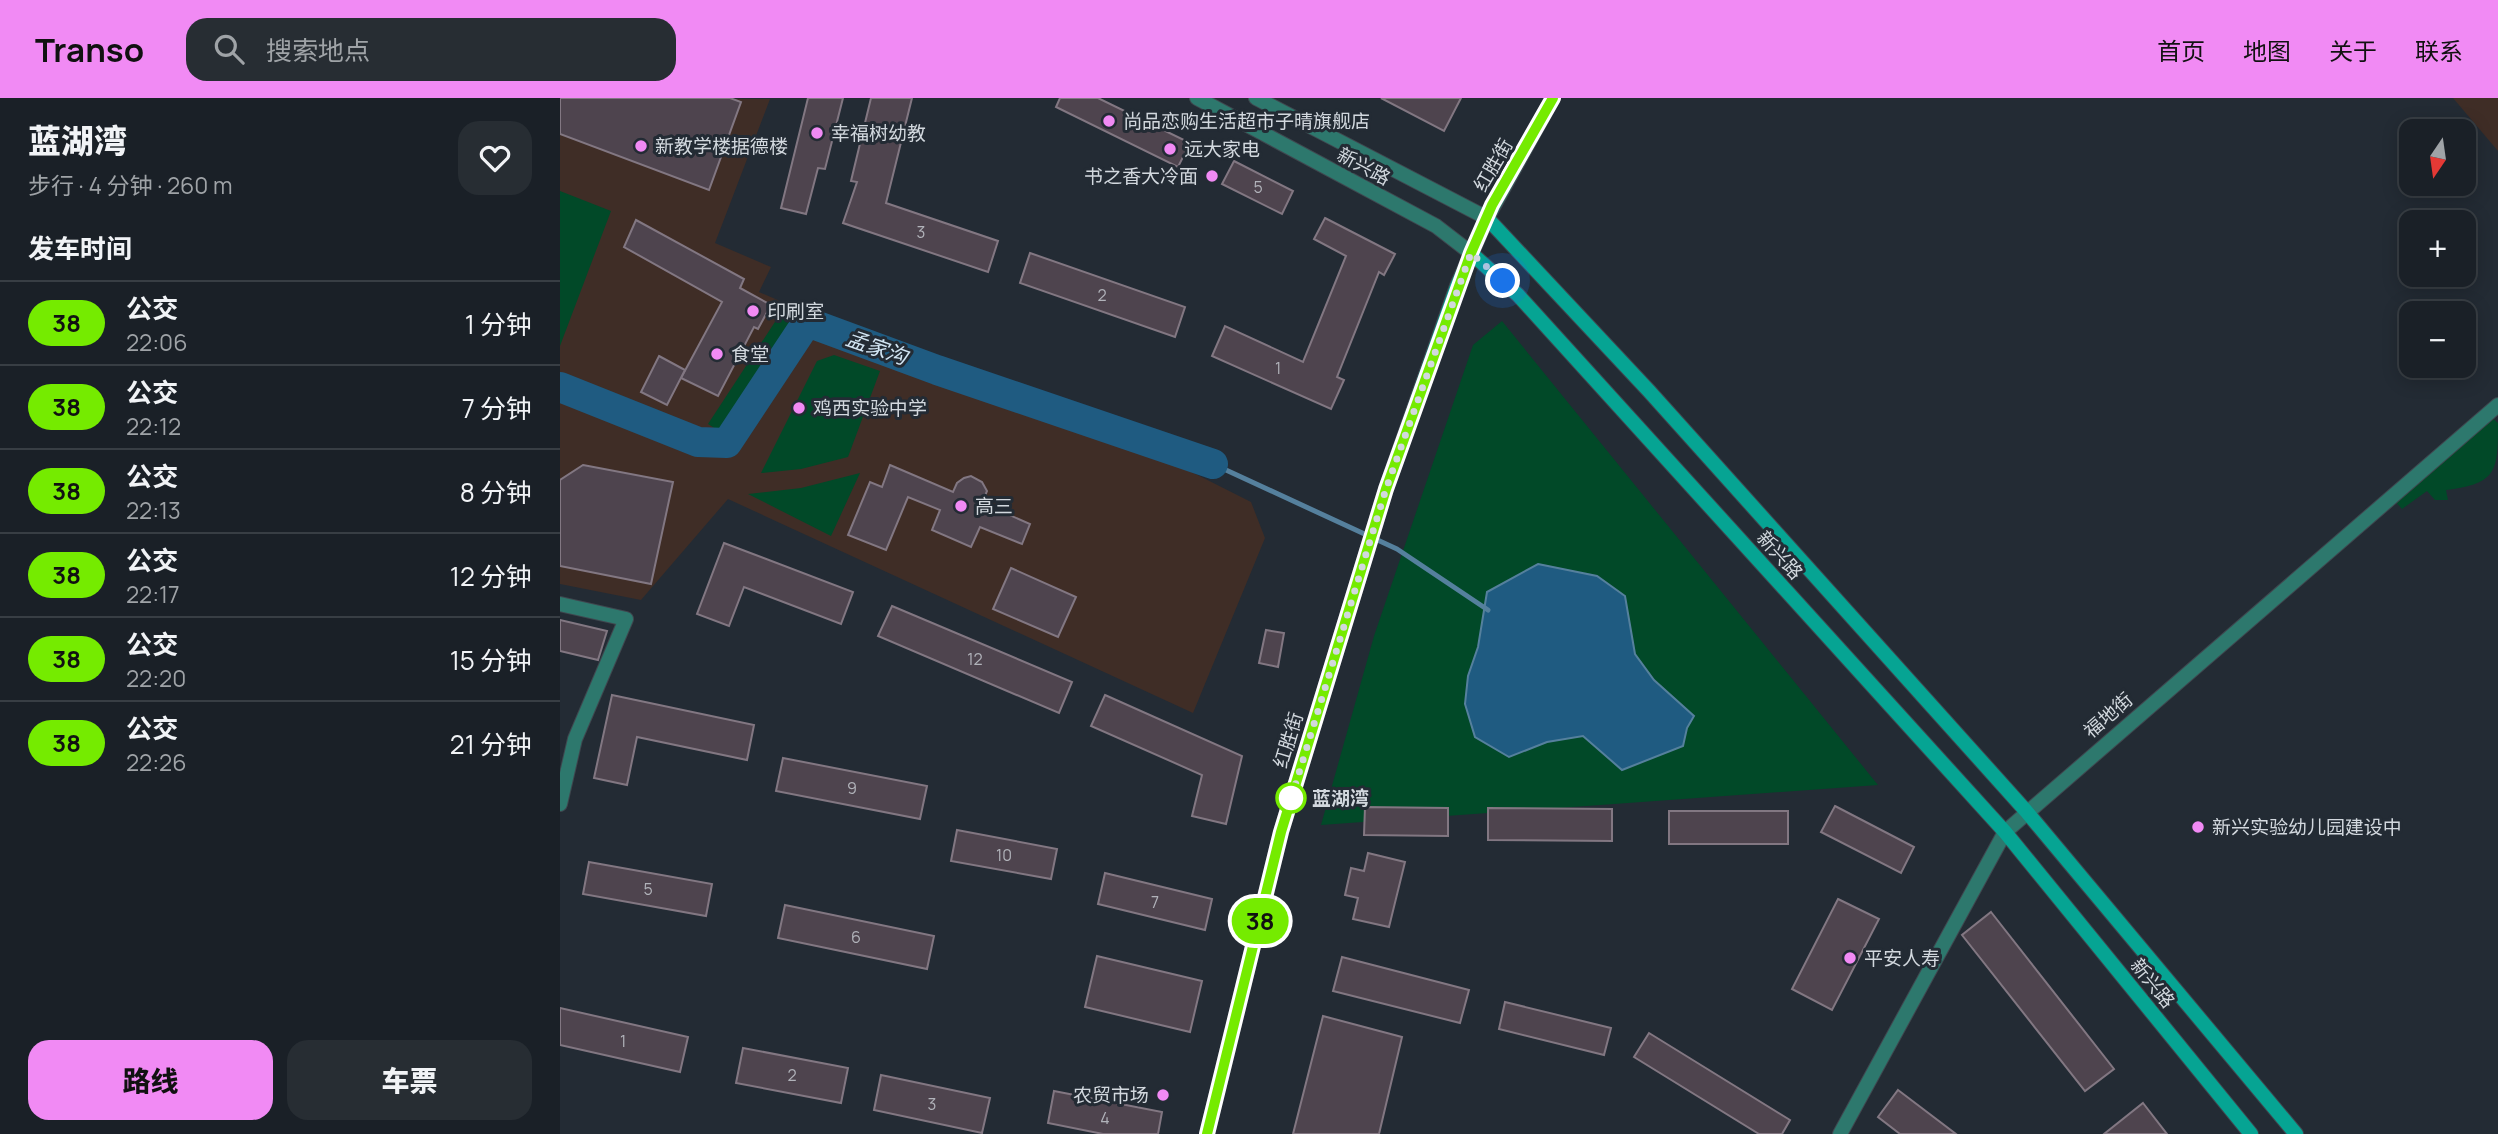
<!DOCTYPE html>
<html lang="zh">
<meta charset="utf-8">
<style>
:root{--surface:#1a2027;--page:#272d33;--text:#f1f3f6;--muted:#9fa3a7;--line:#383e44;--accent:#f18af4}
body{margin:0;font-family:Manrope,"Noto Sans SC",sans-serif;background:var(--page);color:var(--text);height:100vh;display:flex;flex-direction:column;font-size:26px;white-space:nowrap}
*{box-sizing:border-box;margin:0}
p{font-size:23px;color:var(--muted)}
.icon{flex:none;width:38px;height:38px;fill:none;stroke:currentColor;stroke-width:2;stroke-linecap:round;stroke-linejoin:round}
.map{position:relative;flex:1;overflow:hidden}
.drawer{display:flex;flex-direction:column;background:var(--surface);width:560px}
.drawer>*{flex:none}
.badge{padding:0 14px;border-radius:23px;font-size:24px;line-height:46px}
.needle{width:46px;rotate:193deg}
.tools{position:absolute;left:1839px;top:21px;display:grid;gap:14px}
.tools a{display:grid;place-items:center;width:77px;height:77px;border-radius:14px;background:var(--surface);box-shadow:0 4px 18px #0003,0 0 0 2px var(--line);font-size:35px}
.you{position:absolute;width:35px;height:35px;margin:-18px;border:5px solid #fff;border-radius:50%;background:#1a73e8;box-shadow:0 0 0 10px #1a73e833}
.map>.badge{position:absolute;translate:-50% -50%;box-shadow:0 0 0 4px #fff}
h2{padding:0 28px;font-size:26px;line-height:63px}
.round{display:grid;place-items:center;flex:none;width:74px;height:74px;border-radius:21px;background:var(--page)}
.head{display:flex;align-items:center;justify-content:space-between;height:119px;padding:0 28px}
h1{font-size:33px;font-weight:800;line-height:52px}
.action{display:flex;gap:14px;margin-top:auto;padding:14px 28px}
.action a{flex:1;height:80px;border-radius:21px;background:var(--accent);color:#111;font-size:28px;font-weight:800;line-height:80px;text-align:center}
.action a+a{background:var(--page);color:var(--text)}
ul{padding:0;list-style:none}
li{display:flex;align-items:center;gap:21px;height:84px;padding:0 28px;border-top:2px solid var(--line)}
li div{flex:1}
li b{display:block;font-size:26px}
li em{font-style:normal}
li .badge{min-width:77px;font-weight:700;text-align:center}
header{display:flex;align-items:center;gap:42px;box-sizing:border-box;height:98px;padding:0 35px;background:var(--accent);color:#111}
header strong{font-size:33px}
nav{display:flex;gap:38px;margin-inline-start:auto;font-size:24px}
.search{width:490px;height:63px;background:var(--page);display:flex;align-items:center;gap:18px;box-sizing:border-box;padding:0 24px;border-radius:21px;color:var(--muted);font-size:26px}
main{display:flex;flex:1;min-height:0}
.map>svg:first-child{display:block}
</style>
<header>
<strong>Transo</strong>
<div class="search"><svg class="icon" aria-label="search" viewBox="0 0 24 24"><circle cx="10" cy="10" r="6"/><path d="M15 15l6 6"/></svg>搜索地点</div>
<nav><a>首页</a><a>地图</a><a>关于</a><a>联系</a></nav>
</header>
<main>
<section class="drawer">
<div class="head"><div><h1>蓝湖湾</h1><p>步行 · 4 分钟 · 260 m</p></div><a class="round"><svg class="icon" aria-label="heart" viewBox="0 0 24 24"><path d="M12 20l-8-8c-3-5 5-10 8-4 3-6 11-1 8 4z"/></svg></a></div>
<h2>发车时间</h2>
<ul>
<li><span class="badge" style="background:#75eb00;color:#111">38</span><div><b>公交</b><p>22:06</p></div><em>1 分钟</em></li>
<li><span class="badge" style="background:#75eb00;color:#111">38</span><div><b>公交</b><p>22:12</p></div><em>7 分钟</em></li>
<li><span class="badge" style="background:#75eb00;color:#111">38</span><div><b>公交</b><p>22:13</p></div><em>8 分钟</em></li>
<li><span class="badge" style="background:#75eb00;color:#111">38</span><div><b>公交</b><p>22:17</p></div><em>12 分钟</em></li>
<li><span class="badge" style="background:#75eb00;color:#111">38</span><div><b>公交</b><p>22:20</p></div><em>15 分钟</em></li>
<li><span class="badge" style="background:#75eb00;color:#111">38</span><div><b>公交</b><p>22:26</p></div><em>21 分钟</em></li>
</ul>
<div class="action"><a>路线</a><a>车票</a></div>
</section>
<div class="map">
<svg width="1938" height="1036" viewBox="0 0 1938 1036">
<rect width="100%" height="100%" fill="#232b34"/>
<!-- commercial -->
<g fill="#3f2d26">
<path d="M0,0L210,1L155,145L211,169L199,194L220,203L247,224L578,347L691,404L705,440L633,615L168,401L81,502L0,486Z"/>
<path d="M1893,0H1938V53Z"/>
</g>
<!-- green -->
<g fill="#014928">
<path d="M0,93L51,113L0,248Z"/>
<path d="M228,204L245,213L164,336L148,326Z"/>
<path d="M942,223L1318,687L761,727L814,538L913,247Z"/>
<path d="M274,257L320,273L288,359L241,371L201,375L257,263Z"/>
<path d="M1930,318L1938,325C1938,372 1938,386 1886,392L1888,402H1875L1867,393L1842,411L1833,401Z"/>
<path d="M300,375L271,438L188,396L241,390Z"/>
</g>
<!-- water -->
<path fill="#1f5b81" stroke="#55809d" stroke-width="2" d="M978,466L1037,478L1065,498L1075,556L1094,582L1134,618L1127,630L1123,648L1062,672L1023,638L987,644L949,659L915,639L905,606L908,578L918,549L927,494Z"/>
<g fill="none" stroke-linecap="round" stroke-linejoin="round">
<!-- stream -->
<path stroke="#55809d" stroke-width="5" d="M653,366L837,451L928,512"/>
<!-- river -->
<path stroke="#1f5b81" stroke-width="30" d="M0,289L138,344L167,345L247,224L377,272L653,366"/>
</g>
<!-- building -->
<g fill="#4e444e" stroke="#827782" stroke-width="2">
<path d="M0,0H170L181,4L149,92L0,36Z"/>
<path d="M248,0H283L265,71L258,70L246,116L221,110Z"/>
<path d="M311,0H352L326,105L438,143L428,174L283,125L297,84L291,83Z"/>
<path d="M500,0H538L630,45L618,69L496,9Z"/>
<path d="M821,0H901L884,33Z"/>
<path d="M674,63L733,93L722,116L662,86Z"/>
<path d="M765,120L835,156L824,177L819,174L777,279L784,282L771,311L652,258L665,228L743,264L786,158L754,141Z"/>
<path d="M76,122L184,181L180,190L211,207L198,231L194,229L158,298L121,280L162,204L64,149Z"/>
<path d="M470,155L625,209L615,239L460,185Z"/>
<path d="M99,258L125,272L107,307L81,294Z"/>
<path d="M23,367L113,384L91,486L0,468V382Z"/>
<path d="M330,367L393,394L397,385L404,380L411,378L422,384L427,393L422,405L470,426L462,446L420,429L411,449L372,432L380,412L348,399L326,452L288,437L310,384L322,389Z"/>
<path d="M164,445L293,494L281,526L184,489L169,528L137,516Z"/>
<path d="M451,470L516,499L498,539L433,511Z"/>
<path d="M332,508L512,584L499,615L318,538Z"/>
<path d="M0,522L47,533L38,562L0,553Z"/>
<path d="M706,532L724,535L718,569L699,565Z"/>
<path d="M52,597L194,627L187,662L77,639L67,687L34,680Z"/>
<path d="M545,597L682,658L666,726L632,718L642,677L531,628Z"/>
<path d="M223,660L367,688L360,721L216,693Z"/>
<path d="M1275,708L1354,749L1341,775L1261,734Z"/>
<path d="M805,709L888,710V738L804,737Z"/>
<path d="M928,710L1052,711V743L928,742Z"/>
<rect x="1109" y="713" width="119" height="33"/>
<path d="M397,732L497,751L491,781L391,763Z"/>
<path d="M808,755L845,764L829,829L793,821L798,800L785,797L791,770L804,773Z"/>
<path d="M29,764L152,786L146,818L23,796Z"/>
<path d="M545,775L652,801L645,832L538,806Z"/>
<path d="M1278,801L1319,821L1272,912L1232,891Z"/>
<path d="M225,807L374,838L367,871L218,840Z"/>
<path d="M1431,814L1554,971L1525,993L1402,837Z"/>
<path d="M537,858L642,883L630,934L525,909Z"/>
<path d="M782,859L909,892L900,925L773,893Z"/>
<path d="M945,904L1051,930L1044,957L939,931Z"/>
<path d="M0,910L128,939L120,974L0,947Z"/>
<path d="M763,918L842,939L819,1036H733Z"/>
<path d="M1089,935L1230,1022L1222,1036H1199L1074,959Z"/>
<path d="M183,950L288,970L281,1005L176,985Z"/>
<path d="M321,977L430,1000L422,1035L314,1012Z"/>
<path d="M1338,992L1396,1036H1340L1318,1019Z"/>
<path d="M494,993L602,1014L598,1036H543L488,1025Z"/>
<path d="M1583,1005L1607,1036H1544Z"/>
</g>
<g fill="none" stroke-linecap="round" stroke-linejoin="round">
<!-- minor casing -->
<g stroke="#3f474f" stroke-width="16">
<g id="minor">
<path d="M0,506L66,521L15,641L0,706"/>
<path d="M1280,1036L1445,734L1938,307"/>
</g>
</g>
<!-- tertiary casing -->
<g stroke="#3f474f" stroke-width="16">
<g id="tertiary">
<path d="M637,0L876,128L911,155"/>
<path d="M696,0L927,120L993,0"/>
<path d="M647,1036L721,734L826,391"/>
</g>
</g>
<!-- secondary casing -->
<g stroke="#3f474f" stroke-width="16">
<g id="secondary">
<path d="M911,155L958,197L1445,734L1691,1036"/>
<path d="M826,391L897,188L927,120L1089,293L1466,713L1736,1036"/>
</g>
</g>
<!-- minor -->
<use href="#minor" stroke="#2d786d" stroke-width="14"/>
<!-- tertiary -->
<use href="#tertiary" stroke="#2d786d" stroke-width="14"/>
<!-- secondary -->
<use href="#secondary" stroke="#06a493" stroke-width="14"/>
</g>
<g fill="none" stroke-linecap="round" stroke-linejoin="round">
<!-- line casing -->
<g stroke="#fff" stroke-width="16">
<path id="line" d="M647,1036L721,734L826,391L911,155L932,107L993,0"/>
</g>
<!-- line -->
<use href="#line" stroke="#75eb00" stroke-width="10"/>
<!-- walk -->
<path stroke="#d2d8de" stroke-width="7" stroke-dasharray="0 12.6" d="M731,700L728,711L826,391L911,155L943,183"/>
</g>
<!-- markers -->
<g fill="#f18af4" stroke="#232b34" stroke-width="2.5">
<circle cx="549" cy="23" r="7"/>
<circle cx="257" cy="35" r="7"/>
<circle cx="81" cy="48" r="7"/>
<circle cx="610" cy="51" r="7"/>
<circle cx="652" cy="78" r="7"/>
<circle cx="193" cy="213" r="7"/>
<circle cx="157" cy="256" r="7"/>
<circle cx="239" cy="310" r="7"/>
<circle cx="401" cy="408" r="7"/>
<circle cx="1638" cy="729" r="7"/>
<circle cx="1290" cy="860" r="7"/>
<circle cx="603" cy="997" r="7"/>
</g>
<circle fill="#fff" stroke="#75eb00" stroke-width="3.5" cx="731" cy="700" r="14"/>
<g text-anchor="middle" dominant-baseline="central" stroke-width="6" stroke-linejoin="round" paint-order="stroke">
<!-- number labels -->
<g font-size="16" fill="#b1b3ba">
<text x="698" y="89">5</text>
<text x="361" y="134">3</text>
<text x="542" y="197">2</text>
<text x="718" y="270">1</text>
<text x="415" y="561">12</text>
<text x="292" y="690">9</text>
<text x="444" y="757">10</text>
<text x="88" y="791">5</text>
<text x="595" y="804">7</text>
<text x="296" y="839">6</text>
<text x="63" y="943">1</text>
<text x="232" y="977">2</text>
<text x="372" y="1006">3</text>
<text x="545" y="1020">4</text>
</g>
<!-- poi labels -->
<g font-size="19" fill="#d2d8de" stroke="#232b34" text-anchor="start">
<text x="563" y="23">尚品恋购生活超市子晴旗舰店</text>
<text x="271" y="35">幸福树幼教</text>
<text x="95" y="48">新教学楼据德楼</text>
<text x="624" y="51">远大家电</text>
<text x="638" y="78" text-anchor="end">书之香大冷面</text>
<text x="207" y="213">印刷室</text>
<text x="171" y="256">食堂</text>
<text x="253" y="310">鸡西实验中学</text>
<text x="415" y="408">高三</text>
<text x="1652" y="729">新兴实验幼儿园建设中</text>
<text x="1304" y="860">平安人寿</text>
<text x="589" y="997" text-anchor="end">农贸市场</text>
</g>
<!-- street labels -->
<g font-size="19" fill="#d2d8de" stroke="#232b34">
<text transform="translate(933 67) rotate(-60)">红胜街</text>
<text transform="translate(804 68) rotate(28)">新兴路</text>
<text transform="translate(1220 457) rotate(48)">新兴路</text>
<text transform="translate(1548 617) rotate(-41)">福地街</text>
<text transform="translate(728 642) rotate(-73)">红胜街</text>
<text transform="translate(1593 885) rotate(51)">新兴路</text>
</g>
<!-- stop labels -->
<g font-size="19" font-weight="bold" fill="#d2d8de" stroke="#232b34" text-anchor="start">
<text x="752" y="700">蓝湖湾</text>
</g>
<!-- water labels -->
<g font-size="21" font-style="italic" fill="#d2e5f3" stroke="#232b34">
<text transform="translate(317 249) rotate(19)">孟家沟</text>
</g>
</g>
</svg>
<div class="tools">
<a><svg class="needle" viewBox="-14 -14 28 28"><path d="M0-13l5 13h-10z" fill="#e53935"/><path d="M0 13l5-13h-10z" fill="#9fa3a7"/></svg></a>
<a>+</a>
<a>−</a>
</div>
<div class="you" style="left:943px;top:183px"></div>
<b class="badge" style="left:700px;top:823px;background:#75eb00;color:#111">38</b>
</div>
</main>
